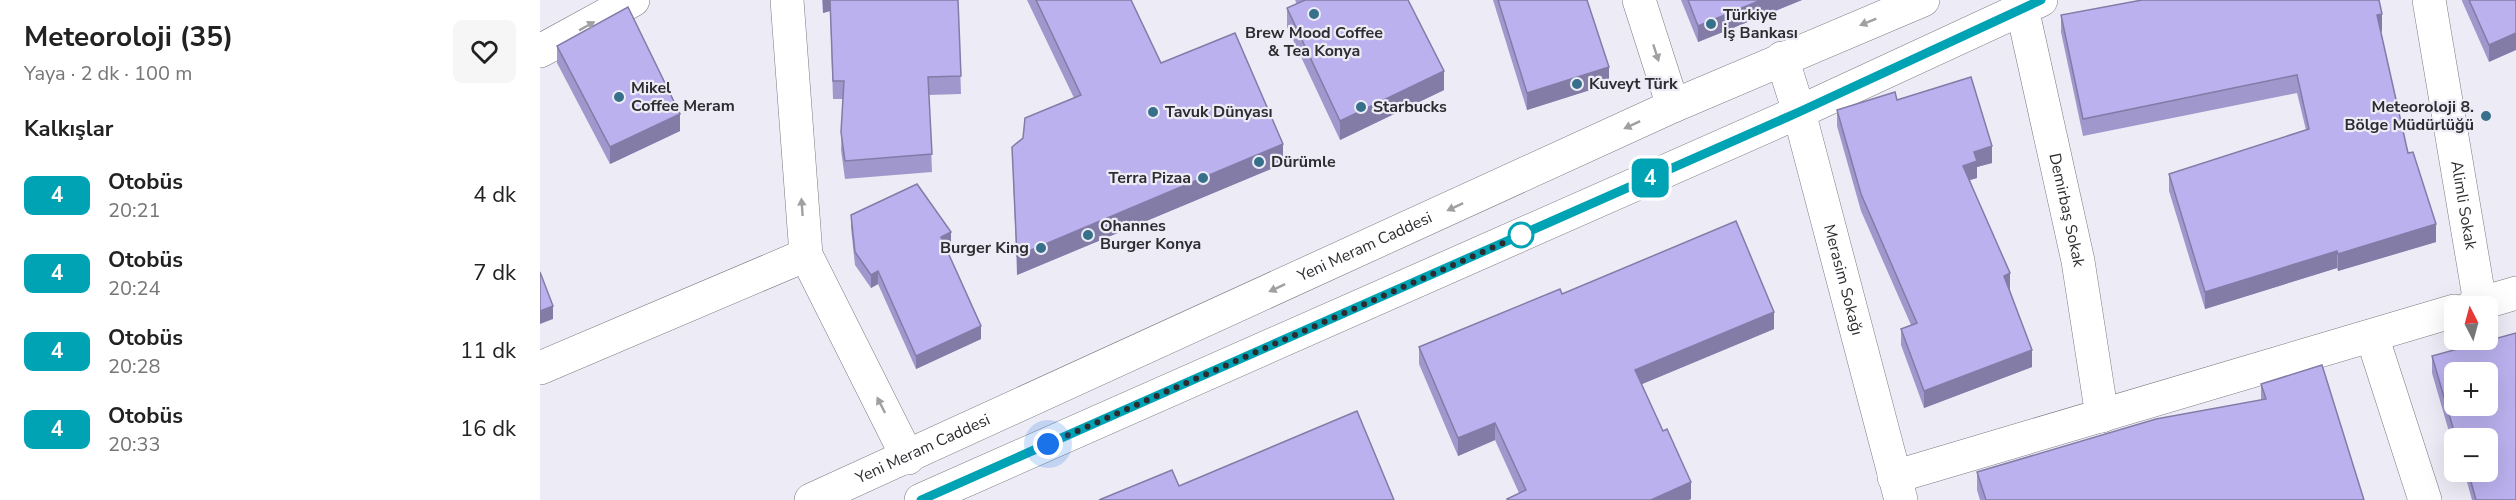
<!DOCTYPE html>
<html lang="tr">
<meta charset="utf-8">
<style>
:root{--surface:#fff;--page:#f6f6f6;--text:#222;--muted:#767676}
body{margin:0;font-family:"Nunito Sans",sans-serif;background:var(--page);color:var(--text);height:100vh;display:flex;flex-direction:column;font-size:22px;white-space:nowrap}
*{box-sizing:border-box;margin:0}
p{font-size:20px;color:var(--muted)}
.icon{flex:none;width:33px;height:33px;fill:none;stroke:currentColor;stroke-width:2;stroke-linecap:round;stroke-linejoin:round}
.map{position:relative;flex:1;overflow:hidden}
.sheet{display:flex;flex-direction:column;background:var(--surface);width:540px}
.sheet>*{flex:none}
.badge{padding:0 12px;border-radius:9px;font-size:21px;line-height:39px}
.needle{width:39px;rotate:354deg}
.fabs{position:absolute;left:1904px;top:296px;display:grid;gap:12px}
.fabs a{display:grid;place-items:center;width:54px;height:54px;border-radius:9px;background:var(--surface);box-shadow:0 6px 24px #0002;font-size:30px}
.you{position:absolute;width:30px;height:30px;margin:-15px;border:4px solid #fff;border-radius:50%;background:#1a73e8;box-shadow:0 0 0 9px #1a73e833}
.map>.badge{position:absolute;translate:-50% -50%;box-shadow:0 0 0 3px #fff}
h2{padding:0 24px;font-size:22px;line-height:54px}
.round{display:grid;place-items:center;flex:none;width:63px;height:63px;border-radius:9px;background:var(--page)}
.overview{display:flex;align-items:center;justify-content:space-between;height:102px;padding:0 24px}
h1{font-size:28px;font-weight:700;line-height:45px}
ul{padding:0;list-style:none}
li{display:flex;align-items:center;gap:18px;height:78px;padding:0 24px}
li div{flex:1}
li b{display:block;font-size:22px}
li em{font-style:normal}
li .badge{min-width:66px;font-weight:700;text-align:center}
main{display:flex;flex:1;min-height:0}
.map>svg:first-child{display:block}
</style>
<main>
<section class="sheet">
<div class="overview"><div><h1>Meteoroloji (35)</h1><p>Yaya · 2 dk · 100 m</p></div><a class="round"><svg class="icon" aria-label="heart" viewBox="0 0 24 24"><path d="M12 20l-8-8c-3-5 5-10 8-4 3-6 11-1 8 4z"/></svg></a></div>
<h2>Kalkışlar</h2>
<ul>
<li><span class="badge" style="background:#00a3b4;color:#fff">4</span><div><b>Otobüs</b><p>20:21</p></div><em>4 dk</em></li>
<li><span class="badge" style="background:#00a3b4;color:#fff">4</span><div><b>Otobüs</b><p>20:24</p></div><em>7 dk</em></li>
<li><span class="badge" style="background:#00a3b4;color:#fff">4</span><div><b>Otobüs</b><p>20:28</p></div><em>11 dk</em></li>
<li><span class="badge" style="background:#00a3b4;color:#fff">4</span><div><b>Otobüs</b><p>20:33</p></div><em>16 dk</em></li>
</ul>
</section>
<div class="map">
<svg width="1976" height="500" viewBox="0 0 1976 500">
<rect width="100%" height="100%" fill="#edecf6"/>
<g fill="none" stroke-linecap="round" stroke-linejoin="round">
<!-- minor casing -->
<g stroke="#7a7981" stroke-width="34">
<g id="minor">
<path d="M247,0L266,255L368,458"/>
<path d="M1099,0L1133,106"/>
<path id="s1" d="M1889,0L1940,303"/>
<path id="s2" d="M1482,8L1538,261L1562,416"/>
<path id="s3" d="M1242,58L1259,112L1361,500"/>
<path d="M1932,306L1976,293"/>
<path d="M1832,336L1885,500"/>
<path d="M0,368L266,255"/>
<path d="M1354,477L1914,311"/>
</g>
</g>
<!-- tertiary casing -->
<g stroke="#7a7981" stroke-width="34">
<path id="tertiary" d="M0,51L93,0"/>
</g>
<!-- secondary casing -->
<g stroke="#7a7981" stroke-width="34">
<g id="secondary">
<path id="s4" d="M271,500L1133,106L1383,0"/>
<path d="M381,500L1259,112L1501,0"/>
</g>
</g>
<!-- minor -->
<use href="#minor" stroke="#fff" stroke-width="33"/>
<!-- tertiary -->
<use href="#tertiary" stroke="#fff" stroke-width="33"/>
<!-- secondary -->
<use href="#secondary" stroke="#fff" stroke-width="33"/>
</g>
<!-- wall -->
<g fill="#a098cd" fill-rule="evenodd">
<path d="M282,0H418L421,94L389,95L392,172L305,179L301,150L303,99H293L290,11L283,13Z"/>
<path d="M487,0H591L621,63L743,164L477,275L472,147L534,98Z"/>
<path d="M755,0H868L904,90L800,140L747,27V8L757,4Z"/>
<path d="M953,0H1047L1069,84L987,110Z"/>
<path d="M1141,0H1262L1158,42Z"/>
<path d="M1922,0H1976L1949,62L1922,1Z"/>
<path d="M1521,15L1842,31L1841,32L1868,153L1896,242L1798,271L1797,268L1665,309L1629,191V174L1766,130L1757,93L1543,136L1521,32Z"/>
<path d="M17,46L140,131L70,164L17,63Z"/>
<path d="M1297,110L1452,163L1437,167V178L1430,180L1470,290L1492,367L1384,408L1361,345V329L1371,325L1321,211L1297,126Z"/>
<path d="M311,215L411,245L406,248L441,339L376,369L338,284L331,288L315,265L311,228Z"/>
<path d="M1022,294L1234,329L1102,384L1151,499L979,493L955,440L918,456L879,364V347Z"/>
<path d="M1976,333V500H1932L1924,471H1947V438H1914V449L1892,373V356ZM1914,372H1947V405H1914Z"/>
<path d="M1721,384L1824,500H1440L1437,490V472L1721,400Z"/>
</g>
<!-- shaded-wall -->
<g fill="#827ca7">
<path d="M283,0H290V11L283,13Z"/>
<path d="M1221,0H1262L1158,42V26Z"/>
<path d="M1842,14V31L1837,32V15Z"/>
<path d="M1976,33V50L1949,62V45Z"/>
<path d="M1069,67V84L987,110V93Z"/>
<path d="M904,71V90L800,140V121Z"/>
<path d="M140,114V131L70,164V147Z"/>
<path d="M743,144V164L477,275V256Z"/>
<path d="M1452,146V163L1437,167V178L1423,182V166L1434,152Z"/>
<path d="M1896,224V242L1798,271V254Z"/>
<path d="M411,232V245L401,250V237Z"/>
<path d="M1797,251V268L1665,309V292Z"/>
<path d="M338,271V284L331,288V275Z"/>
<path d="M1470,273V290L1464,292V276Z"/>
<path d="M13,306V319L0,324V311Z"/>
<path d="M1234,312V329L1095,387V370Z"/>
<path d="M441,326V339L376,369V356Z"/>
<path d="M1492,350V367L1384,408V391Z"/>
<path d="M955,423V440L918,456V438Z"/>
<path d="M1151,482V499L1149,500H1111Z"/>
</g>
<!-- building -->
<g fill="#bab1ee" stroke="#827ca7" stroke-width="1.5" fill-rule="evenodd">
<path d="M290,0H418L421,76L388,77L392,154L305,161L301,132L304,81H293Z"/>
<path d="M496,0H591L621,63L695,33L743,144L477,256L472,147L483,138L485,118L541,95Z"/>
<path d="M765,0H868L904,71L800,121L747,8Z"/>
<path d="M958,0H1047L1069,67L987,93Z"/>
<path d="M1148,0H1221L1158,26Z"/>
<path d="M1602,0H1839L1842,14L1837,15L1868,153L1873,152L1896,224L1798,254L1797,251L1665,292L1629,174L1769,129L1757,75L1543,119L1521,15Z"/>
<path d="M1929,0H1976V33L1949,45Z"/>
<path d="M88,7L140,114L70,147L17,46Z"/>
<path d="M1431,77L1452,146L1434,152L1437,161L1423,166L1470,273L1464,276L1492,350L1384,391L1361,329L1377,323L1321,194L1297,110L1355,92L1357,100Z"/>
<path d="M377,184L411,232L401,237L441,326L376,356L338,271L331,275L315,252L311,215Z"/>
<path d="M1196,221L1234,312L1095,370L1123,431L1127,429L1151,482L1111,500H968L967,499L986,490L955,423L918,438L879,347L1020,289L1022,294Z"/>
<path d="M0,272L13,306L0,311Z"/>
<path d="M1976,333V500H1936L1928,471H1947V438H1916L1892,356ZM1914,372H1947V405H1914Z"/>
<path d="M1782,365L1824,500H1446L1437,472L1616,419L1726,399L1721,384Z"/>
<path d="M817,411L854,500H559L632,470L639,486Z"/>
</g>
<!-- one-way arrows -->
<defs><path id="oneway-solid" d="M-6-.8H1V-3.2L6.5 0L1 3.2V.8H-6Z" transform="scale(1.5)"/></defs>
<g fill="#a0a0a2">
<use href="#oneway-solid" transform="translate(1328 22) rotate(158)"/>
<use href="#oneway-solid" transform="translate(47 26) rotate(-29)"/>
<use href="#oneway-solid" transform="translate(1116 53) rotate(72)"/>
<use href="#oneway-solid" transform="translate(1092 125) rotate(155)"/>
<use href="#oneway-solid" transform="translate(262 207) rotate(-94)"/>
<use href="#oneway-solid" transform="translate(915 207) rotate(155)"/>
<use href="#oneway-solid" transform="translate(737 288) rotate(155)"/>
<use href="#oneway-solid" transform="translate(341 405) rotate(-117)"/>
</g>
<g fill="none" stroke-linecap="round" stroke-linejoin="round">
<!-- line casing -->
<g stroke="#fff" stroke-width="14">
<path id="line" d="M381,500L1259,112L1501,0"/>
</g>
<!-- line -->
<use href="#line" stroke="#00a3b4" stroke-width="9"/>
<!-- walk -->
<path stroke="#2d2c30" stroke-width="6" stroke-dasharray="0 10.8" d="M508,444L981,235"/>
</g>
<!-- markers -->
<g fill="#37708a" stroke="#edecf6" stroke-width="2">
<circle cx="774" cy="14" r="6"/>
<circle cx="1171" cy="24" r="6"/>
<circle cx="1037" cy="84" r="6"/>
<circle cx="79" cy="97" r="6"/>
<circle cx="821" cy="107" r="6"/>
<circle cx="613" cy="112" r="6"/>
<circle cx="1946" cy="116" r="6"/>
<circle cx="719" cy="162" r="6"/>
<circle cx="663" cy="178" r="6"/>
<circle cx="548" cy="235" r="6"/>
<circle cx="501" cy="248" r="6"/>
</g>
<circle fill="#fff" stroke="#00a3b4" stroke-width="3" cx="981" cy="235" r="12"/>
<g text-anchor="middle" dominant-baseline="central" stroke-width="4.5" stroke-linejoin="round" paint-order="stroke">
<!-- poi labels -->
<g font-size="16" font-weight="bold" fill="#2d2c30" stroke="#edecf6" text-anchor="start">
<text x="1183" y="15">Türkiye<tspan x="1183" dy="18">İş Bankası</tspan></text>
<text x="774" y="33" text-anchor="middle">Brew Mood Coffee<tspan x="774" dy="18">&amp; Tea Konya</tspan></text>
<text x="1049" y="84">Kuveyt Türk</text>
<text x="91" y="88">Mikel<tspan x="91" dy="18">Coffee Meram</tspan></text>
<text x="833" y="107">Starbucks</text>
<text x="1934" y="107" text-anchor="end">Meteoroloji 8.<tspan x="1934" dy="18">Bölge Müdürlüğü</tspan></text>
<text x="625" y="112">Tavuk Dünyası</text>
<text x="731" y="162">Dürümle</text>
<text x="651" y="178" text-anchor="end">Terra Pizaa</text>
<text x="560" y="226">Ohannes<tspan x="560" dy="18">Burger Konya</tspan></text>
<text x="489" y="248" text-anchor="end">Burger King</text>
</g>
<!-- street labels -->
<g font-size="16" fill="#2d2c30" stroke="#edecf6">
<text stroke="none"><textPath href="#s1" startOffset="208">Alimli Sokak</textPath></text>
<text stroke="none"><textPath href="#s2" startOffset="207">Demirbaş Sokak</textPath></text>
<text stroke="none"><textPath href="#s4" startOffset="609">Yeni Meram Caddesi</textPath></text>
<text stroke="none"><textPath href="#s3" startOffset="230">Merasim Sokağı</textPath></text>
<text stroke="none"><textPath href="#s4" startOffset="123">Yeni Meram Caddesi</textPath></text>
</g>
</g>
</svg>
<div class="fabs">
<a><svg class="needle" viewBox="-14 -14 28 28"><path d="M0-13l5 13h-10z" fill="#e53935"/><path d="M0 13l5-13h-10z" fill="#767676"/></svg></a>
<a>+</a>
<a>−</a>
</div>
<div class="you" style="left:508px;top:444px"></div>
<b class="badge" style="left:1110px;top:178px;background:#00a3b4;color:#fff">4</b>
</div>
</main>
